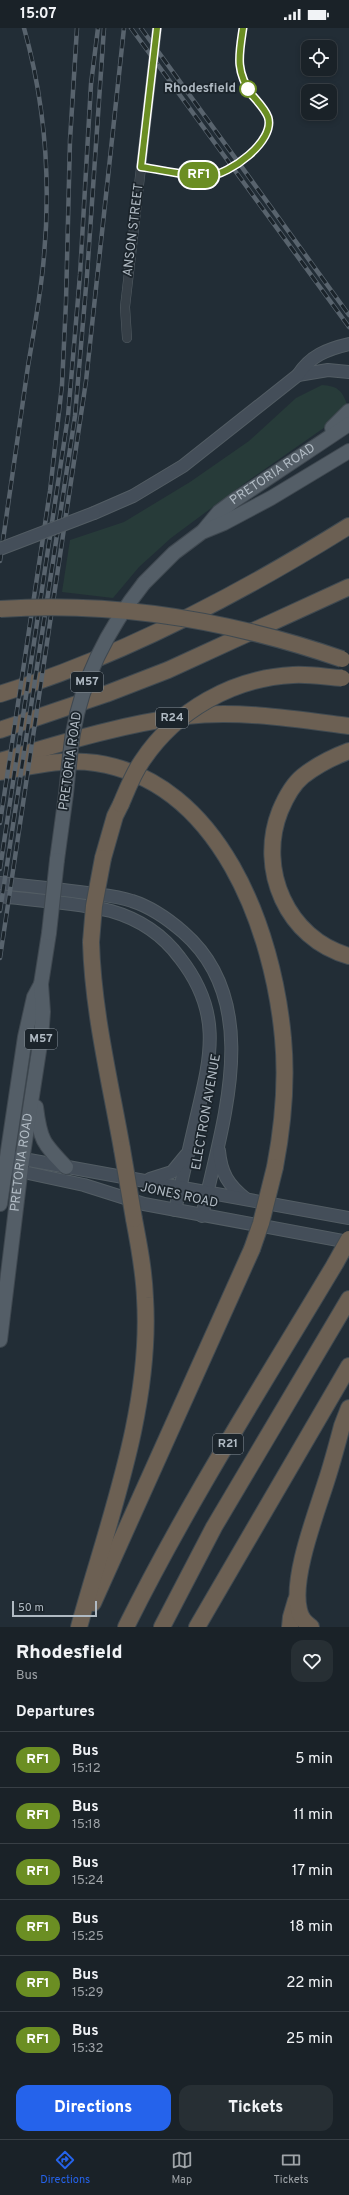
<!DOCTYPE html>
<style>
:root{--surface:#1a2228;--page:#272f34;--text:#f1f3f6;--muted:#9fa4a8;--line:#383f45;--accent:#2563eb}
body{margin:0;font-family:Overpass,sans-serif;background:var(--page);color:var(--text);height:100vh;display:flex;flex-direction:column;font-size:15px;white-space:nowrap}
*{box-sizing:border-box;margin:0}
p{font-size:13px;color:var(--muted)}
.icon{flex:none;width:22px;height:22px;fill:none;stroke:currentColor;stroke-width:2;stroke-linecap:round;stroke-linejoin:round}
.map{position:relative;height:1599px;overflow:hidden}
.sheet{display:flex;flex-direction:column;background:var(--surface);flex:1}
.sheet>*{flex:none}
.badge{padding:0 8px;border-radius:13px;font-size:14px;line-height:26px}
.fabs{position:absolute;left:301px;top:12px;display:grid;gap:8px}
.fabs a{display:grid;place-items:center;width:36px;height:36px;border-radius:8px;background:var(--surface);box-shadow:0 2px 6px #0003,0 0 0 1px var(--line);font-size:20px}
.scale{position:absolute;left:12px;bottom:10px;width:85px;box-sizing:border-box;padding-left:4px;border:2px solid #b0bac3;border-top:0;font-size:11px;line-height:14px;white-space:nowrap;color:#b0bac3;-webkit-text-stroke:3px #1b242b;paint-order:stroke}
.map>.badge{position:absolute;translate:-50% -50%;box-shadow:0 0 0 2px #fff}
h2{padding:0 16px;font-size:15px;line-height:36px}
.round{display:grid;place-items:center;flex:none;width:42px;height:42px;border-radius:12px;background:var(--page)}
.head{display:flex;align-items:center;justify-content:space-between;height:68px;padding:0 16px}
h1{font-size:19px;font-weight:800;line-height:30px}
.primary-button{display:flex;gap:8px;margin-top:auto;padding:8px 16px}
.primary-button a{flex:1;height:46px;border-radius:12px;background:var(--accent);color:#fff;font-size:16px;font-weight:800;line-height:46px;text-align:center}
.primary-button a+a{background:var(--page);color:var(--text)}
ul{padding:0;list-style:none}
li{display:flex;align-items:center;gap:12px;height:56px;padding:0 16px;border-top:1px solid var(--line)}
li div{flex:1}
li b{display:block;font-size:15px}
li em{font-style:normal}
li .badge{min-width:44px;font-weight:700;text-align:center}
.status{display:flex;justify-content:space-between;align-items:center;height:28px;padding:0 20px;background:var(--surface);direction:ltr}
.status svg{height:11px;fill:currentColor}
.dock{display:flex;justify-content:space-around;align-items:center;height:56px;border-top:1px solid var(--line);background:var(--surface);font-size:11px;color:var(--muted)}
.dock a{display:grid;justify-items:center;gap:2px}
.dock .selected{color:var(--accent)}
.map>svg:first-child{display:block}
</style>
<div class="status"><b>15:07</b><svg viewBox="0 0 49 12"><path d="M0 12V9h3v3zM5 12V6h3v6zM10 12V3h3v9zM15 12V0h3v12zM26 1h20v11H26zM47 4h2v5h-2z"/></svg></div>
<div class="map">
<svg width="349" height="1599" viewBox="0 0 349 1599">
<rect width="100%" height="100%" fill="#222d36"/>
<!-- green -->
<path fill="#273b39" d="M322,357C337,358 342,362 347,376L338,390L245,455L171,510L139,539L113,570L62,564L70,512L124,494L190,454L249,413L296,370Z"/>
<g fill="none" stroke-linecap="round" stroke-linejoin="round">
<!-- minor casing -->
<g stroke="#535d64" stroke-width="10">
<path id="minor" d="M127,310L125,279L157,0"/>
</g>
<!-- secondary casing -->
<g stroke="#535d64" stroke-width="14">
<g id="secondary">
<path d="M298,347L328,342L349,344"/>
<path d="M94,485L133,468L183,438L298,347C310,328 327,321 349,316"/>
<path d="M0,855C29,858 58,861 87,865C102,867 118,868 132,873C151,879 168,891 183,904C266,976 221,1098 202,1188"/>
<path d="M0,868C36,873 76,874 111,883C139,891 163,907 180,930C223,985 211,1028 196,1091C189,1121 182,1152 175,1182"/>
<path d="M219,1123C221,1145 228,1157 246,1171"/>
<path d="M7,1128L349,1190"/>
<path d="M5,1140L84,1157L144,1176L349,1214"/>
<path d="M150,1151L172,1144L186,1127"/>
</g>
</g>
<!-- primary casing -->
<g stroke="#3f4850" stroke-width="16">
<g id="primary">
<path d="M332,400L349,383"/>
<path id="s1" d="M204,502L219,484L235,472L349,396"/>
<path d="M144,555L174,525L202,504L224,495L271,470L349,423"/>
<path d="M57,832L66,766"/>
<path d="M36,1079C40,1112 43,1115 66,1139"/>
<path d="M0,1176L25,1009L34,969L41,956"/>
<path id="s2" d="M0,1312L21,1139L41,1010L43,984L41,956L49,905"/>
</g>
</g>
<!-- motorway casing -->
<g stroke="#404a51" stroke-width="18">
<g id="motorway">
<path d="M0,666C123,628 240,566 349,498"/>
<path d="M0,702L106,666L168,642L349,559"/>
<path d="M349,723C333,729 317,737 303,748C293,756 285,771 280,783C257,841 287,911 349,928"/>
<path d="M0,733C61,715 122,696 186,688C240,682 295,691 349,698"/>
<path d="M0,744C32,738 63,730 96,735C220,754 273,901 283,1010C287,1053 283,1097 275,1139"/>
<path d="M103,830L115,788L121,776"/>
<path d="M91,914C93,984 110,1053 122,1121"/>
<path d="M93,1575L252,1221"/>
<path d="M79,1599C108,1493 152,1381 145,1270C144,1243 139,1217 134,1191"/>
<path d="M126,1599C188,1474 264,1355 335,1236"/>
<path d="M162,1599L214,1499L349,1271"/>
<path d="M197,1599L349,1338"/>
<path d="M290,1599L291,1589L296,1572"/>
<path d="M311,1599C305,1594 301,1591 299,1582C291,1550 316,1486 326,1454C332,1436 337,1417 342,1398L349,1380"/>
</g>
</g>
<!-- minor -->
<use href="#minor" stroke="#363f47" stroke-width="9"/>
<!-- secondary -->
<use href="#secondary" stroke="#444e59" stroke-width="12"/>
<!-- primary -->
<use href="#primary" stroke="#545e67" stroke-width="14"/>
<!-- motorway -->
<use href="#motorway" stroke="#6c6053" stroke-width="16"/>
<!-- rail casing -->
<g stroke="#58636d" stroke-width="4.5">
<g id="rail">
<path d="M131,0L349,299"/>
<path d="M141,0L349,287"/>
<path d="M0,533C9,468 19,403 28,338C34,302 41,265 44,228C51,150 45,75 24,0"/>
<path d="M0,795L50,463L62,357L66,274L70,112L77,0"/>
<path d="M0,841L68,388L80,247L91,56L98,0"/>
<path d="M0,883L75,388L87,247L104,0"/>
<path d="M0,930L86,353L124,0"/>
</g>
</g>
<!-- rail -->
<use href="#rail" stroke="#1b242b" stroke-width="3" stroke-dasharray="9" stroke-linecap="butt"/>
<!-- secondary-bridge casing -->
<g stroke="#535d64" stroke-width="14" stroke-linecap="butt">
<path id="secondary-bridge" d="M0,521L94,485"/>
</g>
<!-- primary-bridge casing -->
<g stroke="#3f4850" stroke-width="16" stroke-linecap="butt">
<g id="primary-bridge">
<path d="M66,766C68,746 70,725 73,705C83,649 109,599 144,555"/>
<path d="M49,905L57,832"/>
</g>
</g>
<!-- motorway-bridge casing -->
<g stroke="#404a51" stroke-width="18" stroke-linecap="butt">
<g id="motorway-bridge">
<path d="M0,581C117,573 232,593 342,631"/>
<path d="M121,776C127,762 133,746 142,733C176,682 233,650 293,647C310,646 326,649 342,650"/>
<path d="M91,914L94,878L103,830"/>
<path d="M122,1121L134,1191"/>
<path d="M252,1221L261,1195L275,1139"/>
<path d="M335,1236L349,1211"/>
</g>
</g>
<!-- secondary-bridge -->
<use href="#secondary-bridge" stroke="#444e59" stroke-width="12"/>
<!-- primary-bridge -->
<use href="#primary-bridge" stroke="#545e67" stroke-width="14"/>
<!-- motorway-bridge -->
<use href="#motorway-bridge" stroke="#6c6053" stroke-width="16"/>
</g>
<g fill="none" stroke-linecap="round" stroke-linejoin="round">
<!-- line casing -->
<g stroke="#fff" stroke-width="9">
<path id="line" d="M157,0L141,139C163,142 186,148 208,148C229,147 276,113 268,89C265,81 257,73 252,67C235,43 239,27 243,0"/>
</g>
<!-- line -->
<use href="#line" stroke="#6b8e23" stroke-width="6"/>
</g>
<!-- markers -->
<circle fill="#fff" stroke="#6b8e23" stroke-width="2" cx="248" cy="61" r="8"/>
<g text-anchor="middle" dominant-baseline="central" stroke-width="3.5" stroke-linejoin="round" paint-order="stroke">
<!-- shield labels -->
<g fill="#1b242b" stroke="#838d95" stroke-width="1">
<rect x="71" y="644" width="32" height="20" rx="3"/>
<rect x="156" y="680" width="32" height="20" rx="3"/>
<rect x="25" y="1001" width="32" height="20" rx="3"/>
<rect x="213" y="1406" width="30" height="20" rx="3"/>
</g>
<g font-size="12" font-weight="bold" fill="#b0bac3">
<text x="87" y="654">M57</text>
<text x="172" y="690">R24</text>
<text x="41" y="1011">M57</text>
<text x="228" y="1416">R21</text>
</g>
<!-- stop labels -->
<g font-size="13" font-weight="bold" fill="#b0bac3" stroke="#1b242b" text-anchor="end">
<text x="236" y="61">Rhodesfield</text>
</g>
<!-- street labels -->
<g font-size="13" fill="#b0bac3" stroke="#1b242b">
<text transform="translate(134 202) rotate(-83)">ANSON STREET</text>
<text stroke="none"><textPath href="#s1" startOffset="89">PRETORIA ROAD</textPath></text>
<text transform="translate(71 733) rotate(-82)">PRETORIA ROAD</text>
<text transform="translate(207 1084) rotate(-80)">ELECTRON AVENUE</text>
<text stroke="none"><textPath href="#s2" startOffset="179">PRETORIA ROAD</textPath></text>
<text transform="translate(179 1168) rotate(12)">JONES ROAD</text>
</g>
</g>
</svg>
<div class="fabs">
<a><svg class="icon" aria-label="locate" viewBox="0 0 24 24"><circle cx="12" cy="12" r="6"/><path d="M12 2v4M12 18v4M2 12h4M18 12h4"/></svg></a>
<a><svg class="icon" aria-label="layers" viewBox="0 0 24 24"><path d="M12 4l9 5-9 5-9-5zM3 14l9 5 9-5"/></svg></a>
</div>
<div class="scale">50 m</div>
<b class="badge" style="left:199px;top:147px;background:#6b8e23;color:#fff">RF1</b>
</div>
<section class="sheet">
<div class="head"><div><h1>Rhodesfield</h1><p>Bus</p></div><a class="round"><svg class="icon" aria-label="heart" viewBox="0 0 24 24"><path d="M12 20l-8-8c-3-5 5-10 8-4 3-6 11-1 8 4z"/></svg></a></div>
<h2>Departures</h2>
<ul>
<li><span class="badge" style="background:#6b8e23;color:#fff">RF1</span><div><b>Bus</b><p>15:12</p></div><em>5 min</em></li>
<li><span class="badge" style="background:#6b8e23;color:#fff">RF1</span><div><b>Bus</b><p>15:18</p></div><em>11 min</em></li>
<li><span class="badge" style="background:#6b8e23;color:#fff">RF1</span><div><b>Bus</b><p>15:24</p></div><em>17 min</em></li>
<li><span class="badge" style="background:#6b8e23;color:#fff">RF1</span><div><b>Bus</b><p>15:25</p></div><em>18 min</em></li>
<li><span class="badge" style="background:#6b8e23;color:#fff">RF1</span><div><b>Bus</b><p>15:29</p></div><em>22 min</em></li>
<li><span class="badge" style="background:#6b8e23;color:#fff">RF1</span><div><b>Bus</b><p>15:32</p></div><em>25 min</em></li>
</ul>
<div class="primary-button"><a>Directions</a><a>Tickets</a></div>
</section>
<nav class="dock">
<a class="selected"><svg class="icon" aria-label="directions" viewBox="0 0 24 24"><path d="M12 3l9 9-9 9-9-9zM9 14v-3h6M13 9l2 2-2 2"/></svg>Directions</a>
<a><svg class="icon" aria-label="map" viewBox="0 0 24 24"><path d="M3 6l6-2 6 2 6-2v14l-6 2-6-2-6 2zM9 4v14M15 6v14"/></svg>Map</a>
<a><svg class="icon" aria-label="tickets" viewBox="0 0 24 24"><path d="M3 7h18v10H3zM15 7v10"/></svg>Tickets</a>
</nav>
